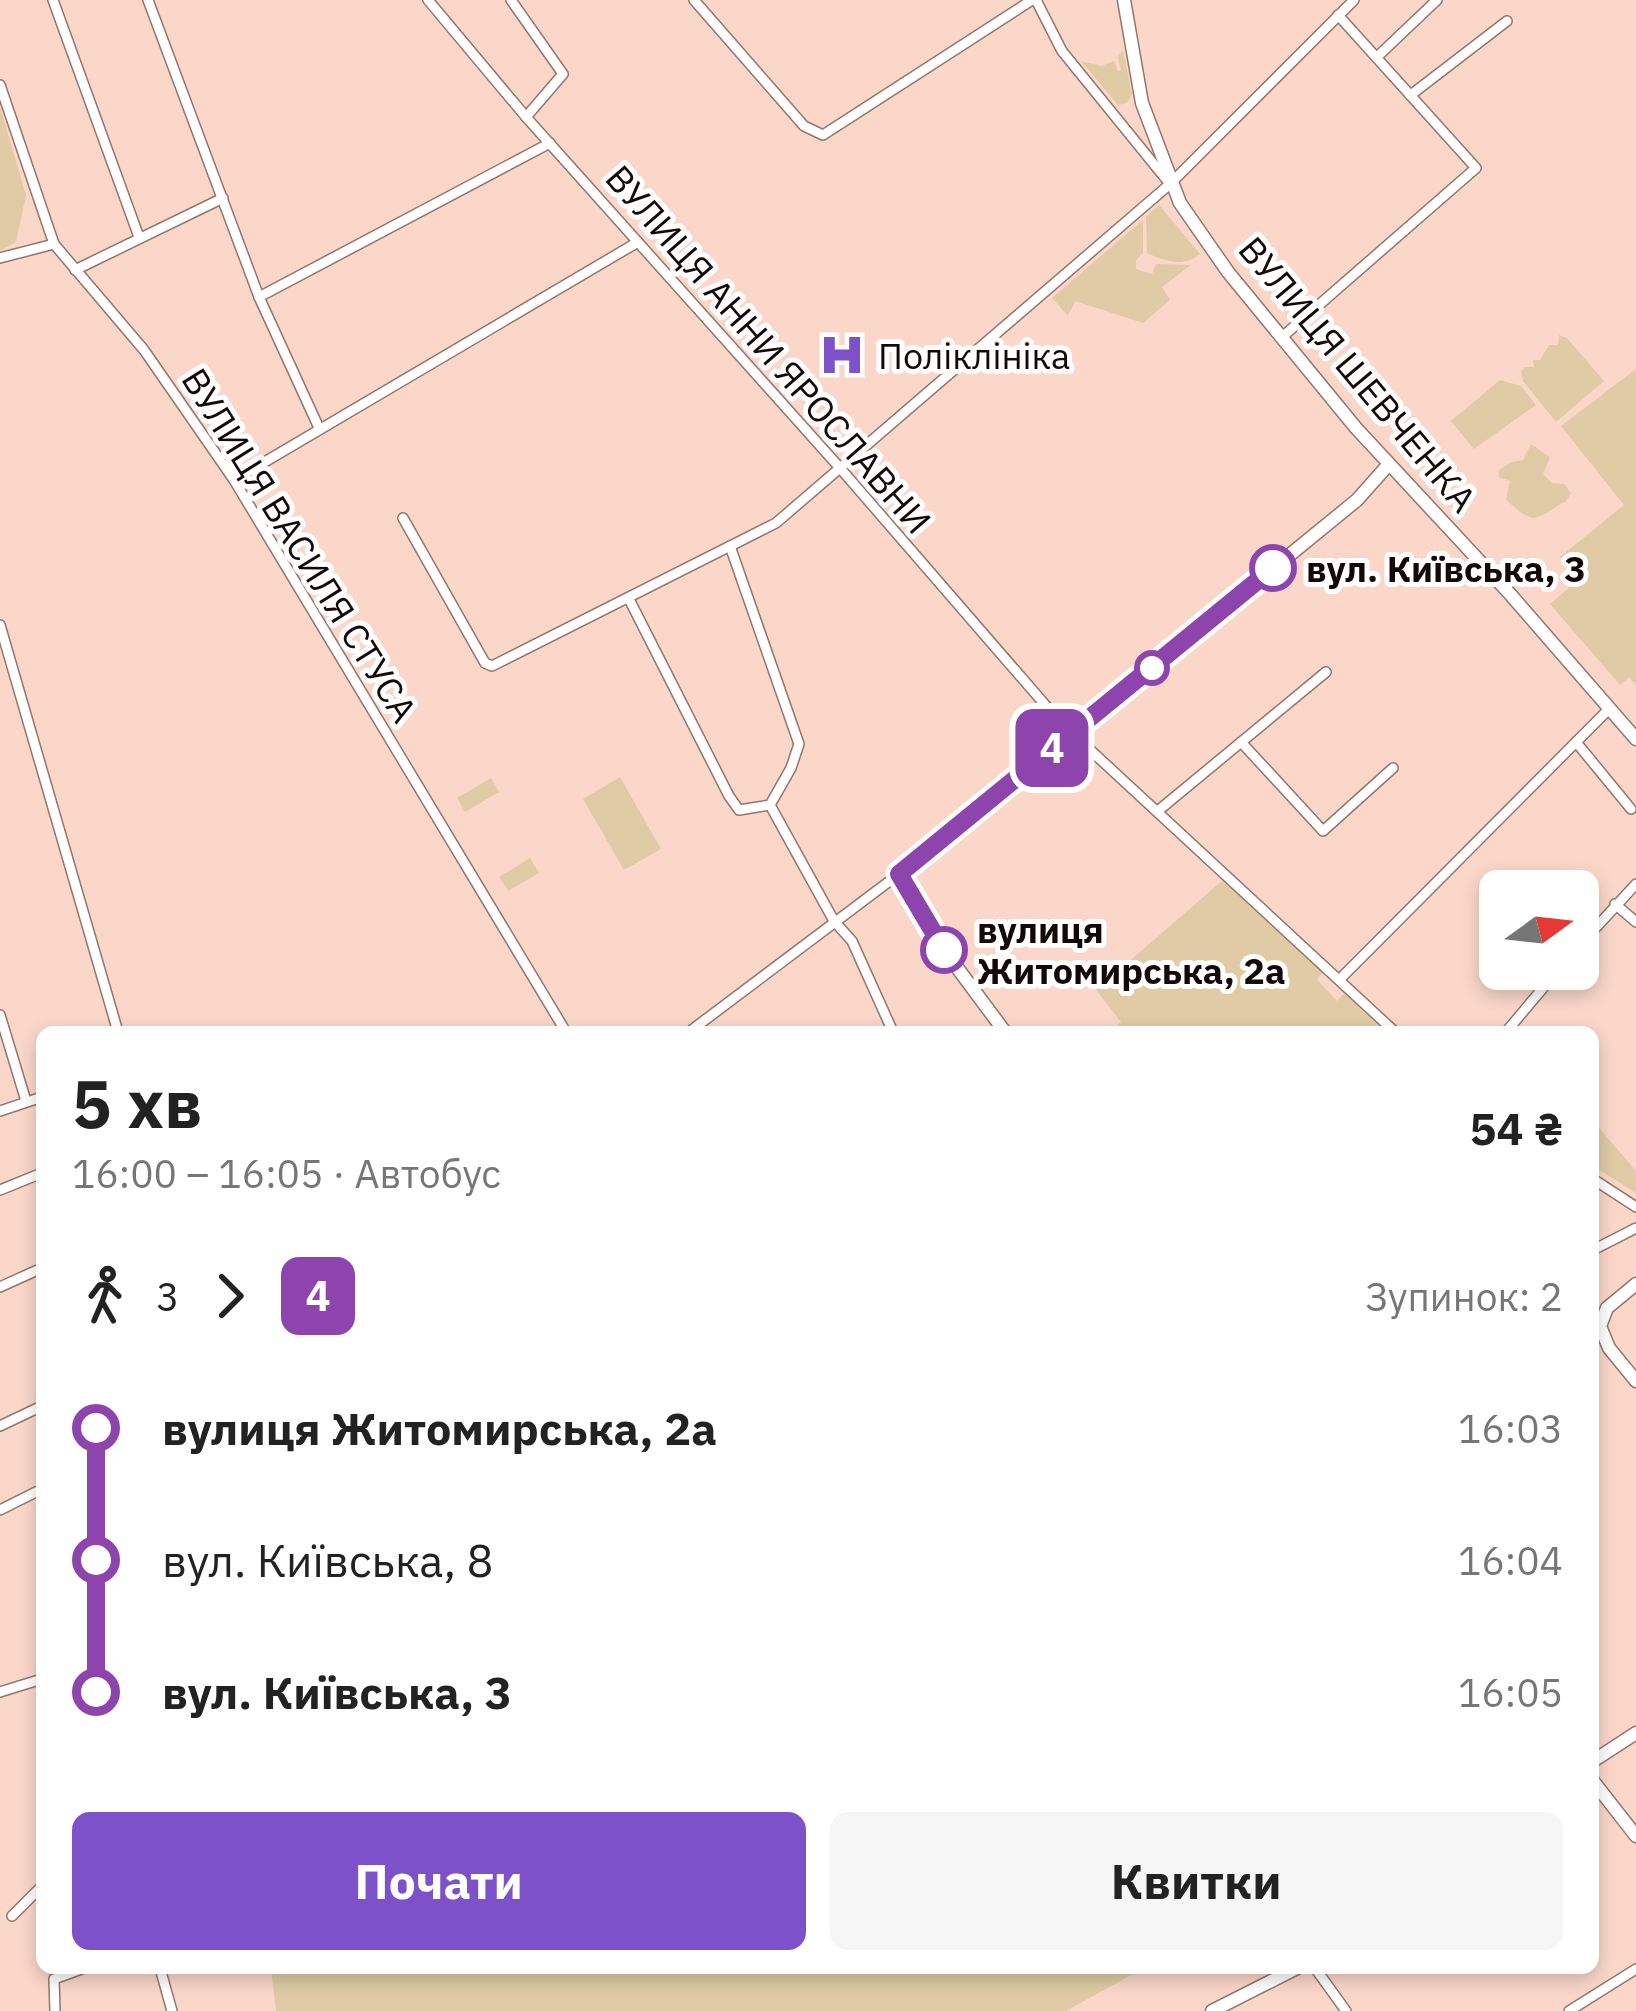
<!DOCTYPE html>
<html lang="uk">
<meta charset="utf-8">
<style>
:root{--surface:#fff;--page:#f6f6f6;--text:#222;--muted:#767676;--accent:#7c51ca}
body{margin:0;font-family:"IBM Plex Sans",sans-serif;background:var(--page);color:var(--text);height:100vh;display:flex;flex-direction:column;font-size:45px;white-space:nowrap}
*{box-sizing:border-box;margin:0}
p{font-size:39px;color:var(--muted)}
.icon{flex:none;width:66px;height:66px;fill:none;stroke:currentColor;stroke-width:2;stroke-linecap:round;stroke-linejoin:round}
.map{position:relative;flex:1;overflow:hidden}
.panel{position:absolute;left:36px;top:1026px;width:1563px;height:948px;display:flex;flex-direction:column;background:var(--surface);border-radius:18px;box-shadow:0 6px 18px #0003}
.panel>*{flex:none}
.badge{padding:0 24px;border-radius:18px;font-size:42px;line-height:78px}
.needle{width:78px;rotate:75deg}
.buttons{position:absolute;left:1479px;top:870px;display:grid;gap:24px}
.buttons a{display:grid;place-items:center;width:120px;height:120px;border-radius:18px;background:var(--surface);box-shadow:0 6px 18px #0003;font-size:60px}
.map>.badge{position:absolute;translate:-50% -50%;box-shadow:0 0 0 6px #fff}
.legs{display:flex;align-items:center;gap:18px;height:132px;padding:0 36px;font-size:39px}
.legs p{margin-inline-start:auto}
.summary{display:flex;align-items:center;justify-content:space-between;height:204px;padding:0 36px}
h1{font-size:66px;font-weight:700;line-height:90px}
.button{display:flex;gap:24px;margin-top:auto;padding:24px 36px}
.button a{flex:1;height:138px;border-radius:18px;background:var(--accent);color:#fff;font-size:48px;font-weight:700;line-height:138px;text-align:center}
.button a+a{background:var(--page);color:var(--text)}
ul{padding:0 36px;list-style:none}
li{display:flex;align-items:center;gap:42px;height:132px;font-size:45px}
li i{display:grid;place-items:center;width:18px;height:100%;margin:0 15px;background:currentColor}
li i::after{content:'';width:30px;height:30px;margin:-15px;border:9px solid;border-radius:50%;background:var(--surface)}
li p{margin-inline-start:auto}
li:first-child i{background:linear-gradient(#0000 50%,currentColor 0)}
li:last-child i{background:linear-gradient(currentColor 50%,#0000 0)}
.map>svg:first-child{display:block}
</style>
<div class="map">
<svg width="1636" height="2011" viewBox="0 0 1636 2011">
<rect width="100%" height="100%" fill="#fbd7ca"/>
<!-- green -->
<g fill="#e0cba6">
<path d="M1123,50L1132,94L1127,103L1118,105L1081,61L1101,66L1114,61L1118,71L1121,70L1118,57Z"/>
<path d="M0,107L26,195L16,242L0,251Z"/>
<path d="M1159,205L1200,254C1183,268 1164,261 1147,253L1146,217Z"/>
<path d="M1143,220V253L1136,260V269L1152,274L1156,264L1191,265L1162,287L1170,300L1143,323L1075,301L1068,316L1052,298Z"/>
<path d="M1559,335L1567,338L1604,381L1556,422L1523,381L1521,371L1525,367H1534L1533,360H1540L1549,345H1558Z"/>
<path d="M1636,369V685L1629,677L1620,685L1550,604L1578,580L1560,557L1624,505L1561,426Z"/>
<path d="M1500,380L1521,386L1536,405L1474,449L1451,421Z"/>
<path d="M1531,444L1550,457L1543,474L1552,483L1564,484L1571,493C1562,508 1570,497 1556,507C1530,524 1530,520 1506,500L1510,481L1498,477L1499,470L1512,462L1523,460Z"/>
<path d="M620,777L661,849L624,870L583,799Z"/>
<path d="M491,778L499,792L465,812L457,798Z"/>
<path d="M530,858L539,873L508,891L499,877Z"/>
<path d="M1223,880L1323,972L1317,980L1337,1001L1344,993L1385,1032H1110L1121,1022L1096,990Z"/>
<path d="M1593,1121L1636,1171V1193L1593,1166Z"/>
<path d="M271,1968H1142V1969L1066,2011H276Z"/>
</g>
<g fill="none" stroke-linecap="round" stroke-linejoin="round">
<!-- street casing -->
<g stroke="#957569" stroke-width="12">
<g id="street">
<path d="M53,0L139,237"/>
<path d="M148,0L259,297L319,428"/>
<path d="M428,0L526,117L840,468L1060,722L1395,1032"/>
<path d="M511,0L563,74L526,117"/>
<path d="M694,0L804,126L823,135L1032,0"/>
<path d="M1036,0L1062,51L1170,184"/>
<path d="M1378,56L1437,0"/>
<path d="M0,85L54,244L144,350L234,480L566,1032"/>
<path d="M1412,94L1507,21"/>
<path d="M0,258L54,244"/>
<path d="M75,270L223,198"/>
<path d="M259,297L550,143"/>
<path d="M1281,338L1476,168L1338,15"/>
<path d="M234,480L638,242"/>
<path d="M403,518L485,663L492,666L776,523L1170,184L1354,0"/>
<path d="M629,599L729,796L739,810L770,805L791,768L799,744L730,546"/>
<path d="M0,625L118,1032"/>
<path d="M1241,742L1323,831L1393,768"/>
<path d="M1576,742L1631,809"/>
<path d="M770,805L834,921L852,941L893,1032"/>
<path d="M1159,810L1326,672"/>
<path d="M1615,904L1636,922"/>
<path d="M1578,947L1636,884"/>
<path d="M1340,979L1609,709"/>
<path d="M0,1015L26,1101"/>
<path d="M689,1032L899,874"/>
<path d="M1506,1032L1559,969"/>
<path d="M0,1111L42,1097"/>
<path d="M1593,1179L1636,1207"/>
<path d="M0,1190L42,1173"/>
<path d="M1593,1250L1636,1228"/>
<path d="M0,1287L42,1268"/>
<path d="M0,1426L42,1406"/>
<path d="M0,1510L42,1489"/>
<path d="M0,1692L42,1679"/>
<path d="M12,1916L42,1886"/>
<path d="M160,1968L172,2011"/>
<path d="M1315,1968L1346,2011"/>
<path d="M55,2011L54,1979L84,1968"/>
<path d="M1569,2011L1636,1969"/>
</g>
</g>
<!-- secondary casing -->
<g stroke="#957569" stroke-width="15">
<g id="secondary">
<path d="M1124,0L1142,103L1180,203L1228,272L1356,428L1510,594L1636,739"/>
<path d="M1005,1032L944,950L899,874L1357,500L1389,464"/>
<path d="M1636,1284L1607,1308L1600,1326L1609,1348L1636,1381"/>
<path d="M1593,1761L1636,1733"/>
<path d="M1593,1781L1636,1836"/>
<path d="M1212,2011L1297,1968"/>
</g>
</g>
<!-- street -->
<use href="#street" stroke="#fff" stroke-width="9"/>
<!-- secondary -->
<use href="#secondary" stroke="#fff" stroke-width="12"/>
</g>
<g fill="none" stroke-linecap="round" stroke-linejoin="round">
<!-- line-1 casing -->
<g stroke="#fff" stroke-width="27">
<path id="line-1" d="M944,950L899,874L1273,568"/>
</g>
<!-- line-1 -->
<use href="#line-1" stroke="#8e44ad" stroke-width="18"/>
</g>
<!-- icons -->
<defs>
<g id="hospital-bare" transform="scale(3.6)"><path d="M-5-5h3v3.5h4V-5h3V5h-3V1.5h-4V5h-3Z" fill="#7c51ca" stroke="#fff" stroke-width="2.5" paint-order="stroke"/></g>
</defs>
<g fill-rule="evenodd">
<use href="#hospital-bare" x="842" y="355"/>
</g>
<!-- markers -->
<g fill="#fff" stroke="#8e44ad" stroke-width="6">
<circle cx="1273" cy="568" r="21"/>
<circle cx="1152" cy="668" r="15"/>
<circle cx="944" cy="950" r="21"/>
</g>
<g text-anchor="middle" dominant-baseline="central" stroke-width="10" stroke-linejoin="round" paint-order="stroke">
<!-- street labels -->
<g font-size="36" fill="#140906" stroke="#fff">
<text transform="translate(769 349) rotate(49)">ВУЛИЦЯ АННИ ЯРОСЛАВНИ</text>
<text transform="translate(1358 374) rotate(50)">ВУЛИЦЯ ШЕВЧЕНКА</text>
<text transform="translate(300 545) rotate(58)">ВУЛИЦЯ ВАСИЛЯ СТУСА</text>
</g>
<!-- poi labels -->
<g font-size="36" fill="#140906" stroke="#fff" text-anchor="start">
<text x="878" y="355">Поліклініка</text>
</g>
<!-- stop labels -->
<g font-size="36" font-weight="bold" fill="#140906" stroke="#fff" text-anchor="start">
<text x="1306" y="568">вул. Київська, 3</text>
<text x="977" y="929">вулиця<tspan x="977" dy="41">Житомирська, 2а</tspan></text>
</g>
</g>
</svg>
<div class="buttons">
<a><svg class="needle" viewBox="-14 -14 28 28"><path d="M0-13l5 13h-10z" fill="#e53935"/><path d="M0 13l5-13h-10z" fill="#767676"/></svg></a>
</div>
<b class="badge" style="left:1052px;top:748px;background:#8e44ad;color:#fff">4</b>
<section class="panel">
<div class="summary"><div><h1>5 хв</h1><p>16:00 – 16:05 · Автобус</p></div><b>54 ₴</b></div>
<div class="legs"><svg class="icon" aria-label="walk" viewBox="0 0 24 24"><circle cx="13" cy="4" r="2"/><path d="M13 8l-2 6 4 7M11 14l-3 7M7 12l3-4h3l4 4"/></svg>3<svg class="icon" aria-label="forward" viewBox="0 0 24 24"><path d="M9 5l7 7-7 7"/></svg><b class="badge" style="background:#8e44ad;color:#fff">4</b><p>Зупинок: 2</p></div>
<ul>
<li><i style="color:#8e44ad"></i><b>вулиця Житомирська, 2а</b><p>16:03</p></li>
<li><i style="color:#8e44ad"></i><span>вул. Київська, 8</span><p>16:04</p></li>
<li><i style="color:#8e44ad"></i><b>вул. Київська, 3</b><p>16:05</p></li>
</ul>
<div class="button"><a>Почати</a><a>Квитки</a></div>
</section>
</div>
